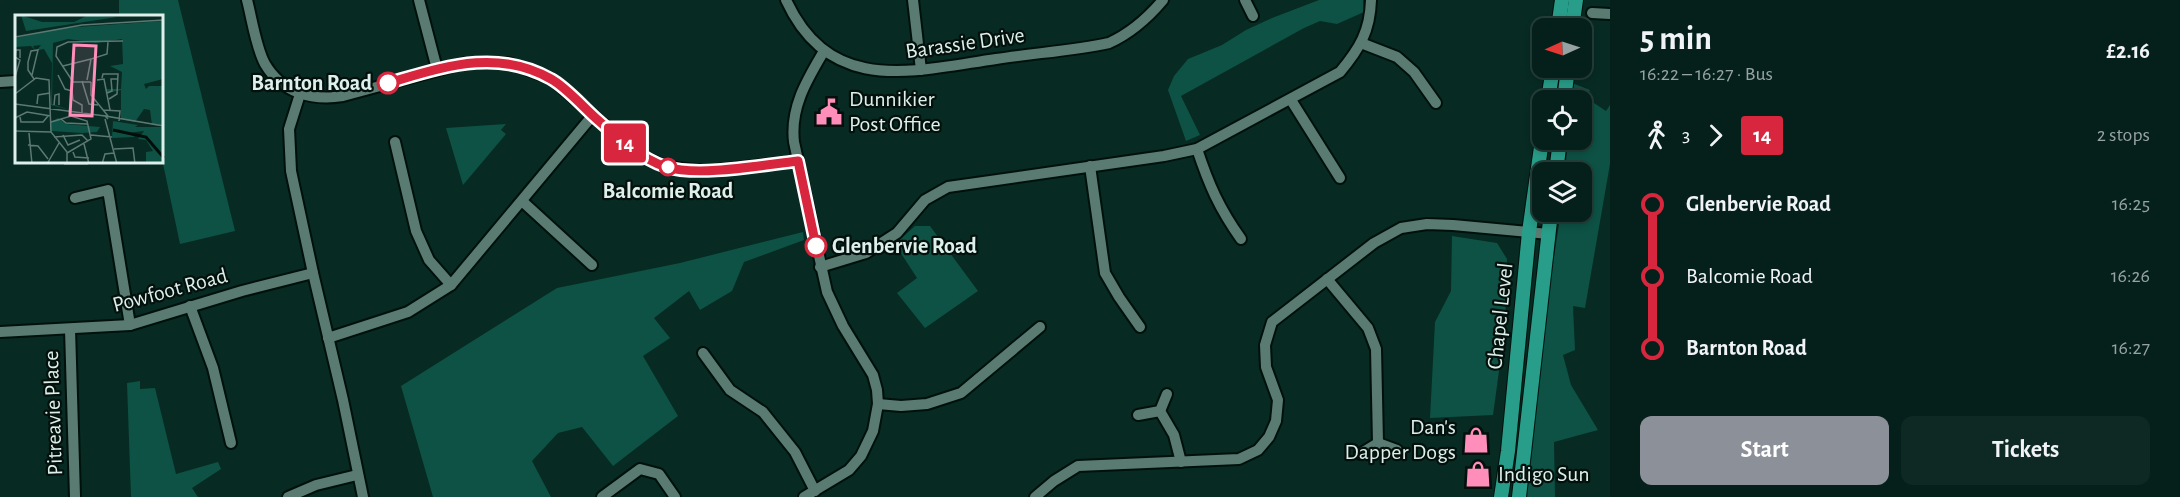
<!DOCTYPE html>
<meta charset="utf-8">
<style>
:root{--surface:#05201a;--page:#0e2823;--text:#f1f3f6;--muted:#97a3a2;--line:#263e39;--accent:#8c9099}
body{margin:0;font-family:"Alegreya Sans",sans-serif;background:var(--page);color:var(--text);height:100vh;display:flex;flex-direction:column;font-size:22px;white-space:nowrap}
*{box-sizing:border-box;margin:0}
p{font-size:20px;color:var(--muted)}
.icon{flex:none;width:33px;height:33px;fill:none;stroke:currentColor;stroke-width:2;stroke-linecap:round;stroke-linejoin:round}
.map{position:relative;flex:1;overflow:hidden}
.details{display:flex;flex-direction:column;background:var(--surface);width:570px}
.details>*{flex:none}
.badge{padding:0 12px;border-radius:4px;font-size:21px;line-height:39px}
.needle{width:39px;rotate:267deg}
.buttons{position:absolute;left:1532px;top:18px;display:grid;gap:12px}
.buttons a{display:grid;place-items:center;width:60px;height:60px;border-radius:12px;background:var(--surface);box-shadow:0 3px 9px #0003,0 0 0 2px var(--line);font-size:30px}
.map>.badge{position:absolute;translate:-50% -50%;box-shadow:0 0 0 3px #fff}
.legs{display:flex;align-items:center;gap:9px;height:66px;padding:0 30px;font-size:20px}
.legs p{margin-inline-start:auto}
.overview{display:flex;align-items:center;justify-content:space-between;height:102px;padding:0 30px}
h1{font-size:33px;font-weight:700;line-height:45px}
.action{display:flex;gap:12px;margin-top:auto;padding:12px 30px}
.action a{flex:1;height:69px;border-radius:12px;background:var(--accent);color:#fff;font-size:24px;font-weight:700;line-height:69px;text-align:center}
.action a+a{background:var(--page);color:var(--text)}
ul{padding:0 30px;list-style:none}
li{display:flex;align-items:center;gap:21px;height:72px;font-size:22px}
li i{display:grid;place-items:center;width:9px;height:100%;margin:0 8px;background:currentColor}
li i::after{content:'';width:15px;height:15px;margin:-8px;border:4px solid;border-radius:50%;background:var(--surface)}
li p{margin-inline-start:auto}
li:first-child i{background:linear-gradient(#0000 50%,currentColor 0)}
li:last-child i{background:linear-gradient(currentColor 50%,#0000 0)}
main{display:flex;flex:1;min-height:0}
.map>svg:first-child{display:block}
</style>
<main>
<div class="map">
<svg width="1610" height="497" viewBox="0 0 1610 497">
<rect width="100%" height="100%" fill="#072a23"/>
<!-- green -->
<g fill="#0d5245">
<path d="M119,0H178L235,231L180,244L162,159V16H119Z"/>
<path d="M1319,0H1363L1364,12L1337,24L1320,21L1304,28L1181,96L1200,135L1186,141L1168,90L1174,76L1188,59L1222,45L1246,30L1272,18Z"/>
<path d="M1572,83L1590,90L1585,97L1606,111L1610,105V164L1585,308L1573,306L1575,350L1563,355L1571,385L1598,430L1554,442L1555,497H1525L1548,295L1561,212H1581V172H1565L1568,140H1581V100H1571Z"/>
<path d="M506,124L501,130L506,134L463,185L446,128Z"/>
<path d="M915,226H930L978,291L925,328L897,293L917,278L895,244Z"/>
<path d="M803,232L804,240L744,262L732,291L700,310L689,291L654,318L670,338L643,356L678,416L613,466L582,427L558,433L532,461L551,497H433L401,386L557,288L680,263Z"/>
<path d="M1452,236L1497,243L1507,259L1505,327L1493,415L1430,418L1435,322L1451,291Z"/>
<path d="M140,381V389L155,388L176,474L218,462L221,469L192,488L198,497H131L127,383Z"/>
</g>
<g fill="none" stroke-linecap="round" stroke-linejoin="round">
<!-- minor casing -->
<g stroke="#00110c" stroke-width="14">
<g id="minor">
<path d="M247,0C252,19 256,48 265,64C282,93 312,101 343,96L465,63H509L552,79L626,144L644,157L667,167L707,171L798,161"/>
<path d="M419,0L437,69"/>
<path d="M786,0C830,96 913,71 996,59C1034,53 1072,51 1109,43C1131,33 1147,19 1163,0"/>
<path d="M913,0L921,70"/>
<path d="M1245,0L1253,16"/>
<path d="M1592,13L1610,14"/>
<path d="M1361,43L1397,57L1414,72L1436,103"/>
<path d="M0,82L16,81"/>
<path d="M300,94L289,129L291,171L313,273L343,400L363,497"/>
<path d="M1291,100L1340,178"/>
<path d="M395,142L416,231L429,260L451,285"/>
<path d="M1197,149C1209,185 1219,208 1241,239"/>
<path d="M1090,166L1105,273L1119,297L1140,327"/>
<path d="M75,198L108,190L130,325"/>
<path d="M522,201L592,265"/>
<path d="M820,267L866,253L897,233L925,200L948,187L1164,156L1197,149L1340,72C1360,48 1370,31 1371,0"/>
<path d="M1327,279L1368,328L1376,349L1378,443"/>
<path d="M190,306L213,368L231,443"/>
<path d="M70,329L75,497"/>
<path d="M0,332L130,325L242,291L313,273"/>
<path d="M328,338L408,312L451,285L593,115"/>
<path d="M703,353L730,390L763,412L795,452L815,491"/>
<path d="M878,404L901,406L927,404L961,393L1040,327"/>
<path d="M1160,411L1174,435L1181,462"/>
<path d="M1138,415L1160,411L1167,394"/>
<path d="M1360,454L1378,443L1397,450"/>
<path d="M288,497L316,485L357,475"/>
<path d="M602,497L640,469L659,474L675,497"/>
<path d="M804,497L849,470L861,456L873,431L878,404L877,390L873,375L843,326L827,292L794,142C790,107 807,80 824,51"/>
<path d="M1035,497L1054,481L1078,466L1239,459L1258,450L1269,437L1276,421L1278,400L1266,367L1265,345L1272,322L1374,243L1401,228L1427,224L1453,225L1549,234"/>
</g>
</g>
<!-- major casing -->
<g stroke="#00110c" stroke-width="16">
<g id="major">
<path d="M1558,28L1562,0"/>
<path d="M1572,28L1576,0"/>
<path d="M1548,100L1553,68"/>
<path d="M1564,100L1568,68"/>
<path d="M1556,172L1560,140"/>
<path d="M1501,497L1508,451L1529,232L1542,140"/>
<path d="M1519,497L1551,212"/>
</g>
</g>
<!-- minor -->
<use href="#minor" stroke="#597b72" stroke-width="10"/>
<!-- major -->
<use href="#major" stroke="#289d89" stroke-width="14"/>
</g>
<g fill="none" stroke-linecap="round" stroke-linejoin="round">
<!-- line-1 casing -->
<g stroke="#fff" stroke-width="14">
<path id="line-1" d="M388,83C444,67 496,48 551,79C566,87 585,109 599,121C619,139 640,158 666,167C699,177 762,165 798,161L816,246"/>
</g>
<!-- line-1 -->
<use href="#line-1" stroke="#d7263d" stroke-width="9"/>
</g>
<!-- icons -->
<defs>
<g id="civic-bare" transform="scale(2.07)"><path d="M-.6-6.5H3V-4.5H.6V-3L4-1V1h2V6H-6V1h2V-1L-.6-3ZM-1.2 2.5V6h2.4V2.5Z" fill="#ff8eba" stroke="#04100c" stroke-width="2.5" paint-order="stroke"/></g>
<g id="shop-bare" transform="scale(2.07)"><path d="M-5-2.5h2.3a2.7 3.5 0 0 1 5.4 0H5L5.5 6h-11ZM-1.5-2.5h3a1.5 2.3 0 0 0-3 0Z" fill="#ff8eba" stroke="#04100c" stroke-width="2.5" paint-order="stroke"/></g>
</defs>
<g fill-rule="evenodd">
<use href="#civic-bare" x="829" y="112"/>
<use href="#shop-bare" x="1476" y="440"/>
<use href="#shop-bare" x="1478" y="474"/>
</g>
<!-- markers -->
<g fill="#fff" stroke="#d7263d" stroke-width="3">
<circle cx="388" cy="83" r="10"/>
<circle cx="668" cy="167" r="8"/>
<circle cx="816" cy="246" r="10"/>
</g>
<g text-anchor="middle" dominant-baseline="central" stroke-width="4.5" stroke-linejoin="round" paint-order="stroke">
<!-- street labels -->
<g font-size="22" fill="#ddf0eb" stroke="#04100c">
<text transform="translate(965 43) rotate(-8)">Barassie Drive</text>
<text transform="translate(170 290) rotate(-15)">Powfoot Road</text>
<text transform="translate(1500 316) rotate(-84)">Chapel Level</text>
<text transform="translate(53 413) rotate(-92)">Pitreavie Place</text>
</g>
<!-- stop labels -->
<g font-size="22" font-weight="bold" fill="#ddf0eb" stroke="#04100c" text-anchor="end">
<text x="372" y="83">Barnton Road</text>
<text x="668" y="191" text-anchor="middle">Balcomie Road</text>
<text x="832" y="246" text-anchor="start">Glenbervie Road</text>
</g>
<!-- poi labels -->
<g font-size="22" fill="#ddf0eb" stroke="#04100c" text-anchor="start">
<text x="849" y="99">Dunnikier<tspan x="849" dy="25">Post Office</tspan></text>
<text x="1456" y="427" text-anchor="end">Dan's<tspan x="1456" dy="25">Dapper Dogs</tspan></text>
<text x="1498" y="474">Indigo Sun</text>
</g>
</g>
<!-- overview -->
<g transform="translate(15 15)">
<rect width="148" height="148" fill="#072a23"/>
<path d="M6,0L27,7H59L73,0L102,2L11,16ZM148,6V64L129,69L131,74L134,71H148V111L137,110L135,95L129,94L120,107L106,104V75L92,78L91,74H106L107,57L95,51L108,49L107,24L81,28L53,24L38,28L37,89L55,95L36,90L37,48L29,34L24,35H22L26,30L18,31L20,35L16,31L0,32V23L47,13ZM43,103L51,109L85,112L82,117L67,118L36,116V107ZM98,106L123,110L120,112H148V148H131V137L138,136L131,125L123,124L129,116L113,118L120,122L97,123Z" fill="#0d5245"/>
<path fill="none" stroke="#030d0a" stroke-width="3" d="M98,115L131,122L149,143"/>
<path fill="none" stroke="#5d7973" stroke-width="1.5" d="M0,22L67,10L149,5M0,42L5,45L0,62M0,43L1,35H5V43M48,51L76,44M17,60L23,35L16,36L13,47V55L19,64M43,60L50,74L57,76L58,85L67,90V98M87,63L88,59H103L102,79L94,84M72,65L76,44L92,39L93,27M82,65L89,64L95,95M67,66L74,89L83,90M76,67H58L41,41L42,32L53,27L108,26M76,67V80L93,101M92,78L97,76L96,64H103M0,79L21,63L34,65L36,117L52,137V147M0,89L90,101M22,89L23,80L35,78M39,90L40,80L44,79V90M88,95L105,96L104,106M5,102L6,107H28L33,101M0,103L12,97L36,101M46,104L51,108L72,109M90,104L102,149M93,104L90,101L149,111M36,107L56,101L72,106L76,124L52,138M0,116L36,117M14,118L17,149M48,120L53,130L65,125M76,120L97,122M39,122L67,120L73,126M69,129L74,149M13,130L23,131L33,144M99,134L118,133L120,149M58,137L60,142L74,143M32,149L44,128M49,149H73M87,149L90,139L99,138"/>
<path fill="#ff8eba" fill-opacity="0.15" stroke="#ff8eba" stroke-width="3" d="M59,30L81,31L77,101L55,100Z"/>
<rect width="148" height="148" fill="none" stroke="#ddf0eb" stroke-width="3"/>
</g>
</svg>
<div class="buttons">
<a><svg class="needle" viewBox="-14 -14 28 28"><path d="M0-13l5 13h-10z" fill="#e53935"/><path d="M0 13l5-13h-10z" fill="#97a3a2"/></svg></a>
<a><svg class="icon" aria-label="locate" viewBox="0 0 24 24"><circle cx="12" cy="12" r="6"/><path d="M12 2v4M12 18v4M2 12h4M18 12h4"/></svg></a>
<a><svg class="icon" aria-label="layers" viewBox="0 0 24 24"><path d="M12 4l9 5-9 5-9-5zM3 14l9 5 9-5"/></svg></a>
</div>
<b class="badge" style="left:625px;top:143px;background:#d7263d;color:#fff">14</b>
</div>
<section class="details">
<div class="overview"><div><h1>5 min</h1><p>16:22 – 16:27 · Bus</p></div><b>£2.16</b></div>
<div class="legs"><svg class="icon" aria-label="walk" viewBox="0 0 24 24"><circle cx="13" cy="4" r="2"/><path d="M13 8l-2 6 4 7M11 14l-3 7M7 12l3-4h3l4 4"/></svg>3<svg class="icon" aria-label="forward" viewBox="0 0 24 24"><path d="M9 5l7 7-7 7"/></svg><b class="badge" style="background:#d7263d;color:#fff">14</b><p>2 stops</p></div>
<ul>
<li><i style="color:#d7263d"></i><b>Glenbervie Road</b><p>16:25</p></li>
<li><i style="color:#d7263d"></i><span>Balcomie Road</span><p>16:26</p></li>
<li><i style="color:#d7263d"></i><b>Barnton Road</b><p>16:27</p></li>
</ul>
<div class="action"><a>Start</a><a>Tickets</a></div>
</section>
</main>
